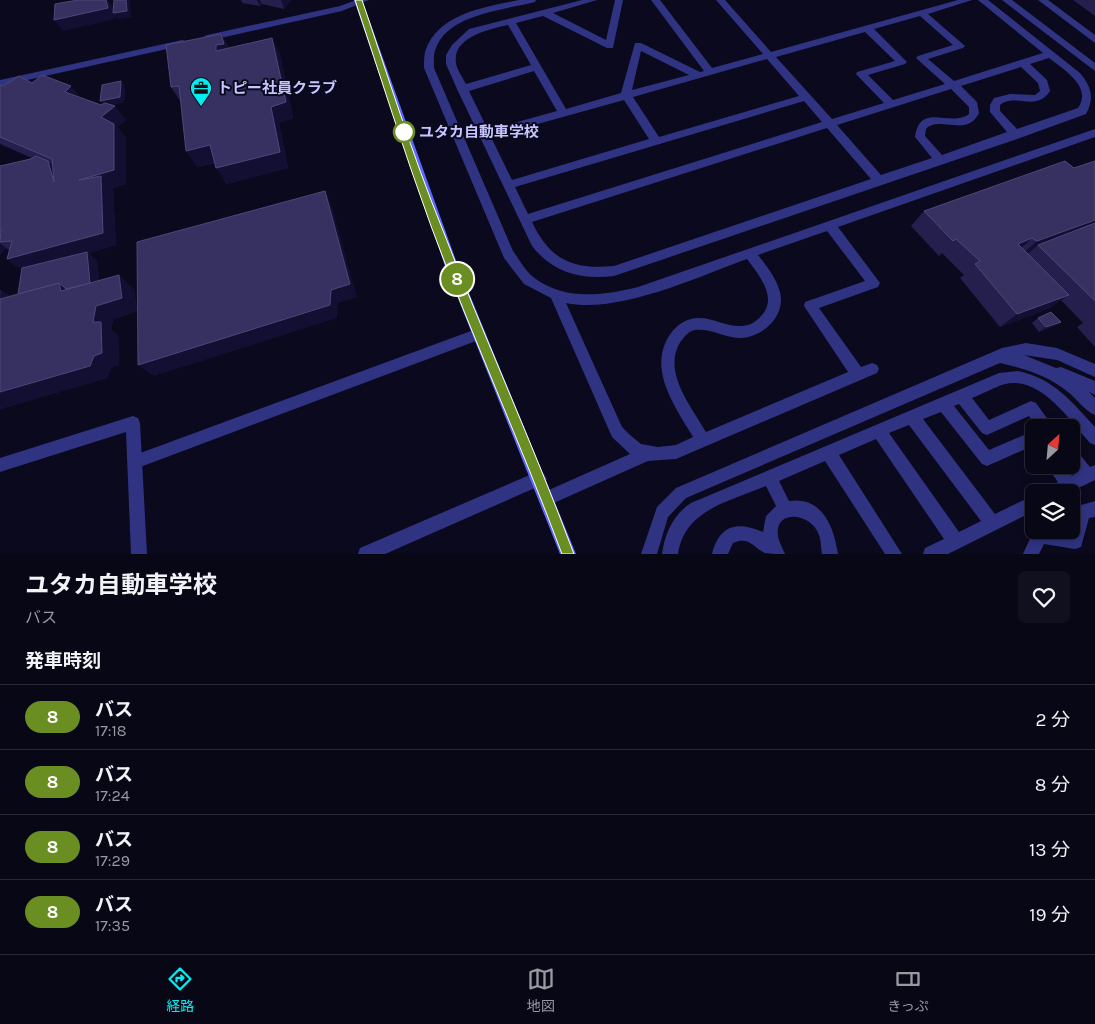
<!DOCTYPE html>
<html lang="ja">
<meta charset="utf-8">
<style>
:root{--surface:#080716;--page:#11101f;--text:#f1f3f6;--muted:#9899a1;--line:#292835;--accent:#00eef0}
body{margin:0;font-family:Karla,"Noto Sans JP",sans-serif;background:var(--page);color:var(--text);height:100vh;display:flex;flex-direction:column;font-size:19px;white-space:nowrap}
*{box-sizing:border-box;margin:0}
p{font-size:16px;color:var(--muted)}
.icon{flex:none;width:28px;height:28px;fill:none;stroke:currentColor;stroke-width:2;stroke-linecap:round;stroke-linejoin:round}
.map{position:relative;height:554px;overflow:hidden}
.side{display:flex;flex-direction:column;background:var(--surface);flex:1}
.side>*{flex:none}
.badge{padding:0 10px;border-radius:16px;font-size:18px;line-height:32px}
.needle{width:32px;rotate:26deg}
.controls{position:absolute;left:1025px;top:419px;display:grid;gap:10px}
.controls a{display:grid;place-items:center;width:55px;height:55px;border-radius:8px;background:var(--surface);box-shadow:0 2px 8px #0003,0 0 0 1px var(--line);font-size:25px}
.map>.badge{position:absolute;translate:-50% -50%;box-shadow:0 0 0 2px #fff}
h2{padding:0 25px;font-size:19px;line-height:45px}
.round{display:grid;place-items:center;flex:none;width:52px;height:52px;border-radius:8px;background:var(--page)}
.head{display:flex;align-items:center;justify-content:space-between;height:85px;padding:0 25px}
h1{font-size:24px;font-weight:700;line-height:38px}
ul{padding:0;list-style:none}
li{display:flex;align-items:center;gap:15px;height:65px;padding:0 25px;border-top:1px solid var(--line)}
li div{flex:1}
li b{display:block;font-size:19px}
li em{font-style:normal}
li .badge{min-width:55px;font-weight:700;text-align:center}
.tab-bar{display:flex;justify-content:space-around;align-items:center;height:70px;border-top:1px solid var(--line);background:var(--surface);font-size:14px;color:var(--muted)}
.tab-bar a{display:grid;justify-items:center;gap:2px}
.tab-bar .on{color:var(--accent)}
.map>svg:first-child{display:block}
</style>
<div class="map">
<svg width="1095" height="554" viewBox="0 0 1095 554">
<rect width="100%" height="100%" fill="#0b091d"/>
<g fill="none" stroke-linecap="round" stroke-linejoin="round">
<!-- lane -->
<g fill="#2f3381" fill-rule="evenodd">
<path d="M519,0H536L535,2C504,10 448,14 436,48C433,54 434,62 434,68L513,251C519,259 524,269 532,276C562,301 603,296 638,287L1095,129V137L838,227L880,283L878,287L819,308L861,367L872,363L877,365L879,369L877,373L676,459L648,461L547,506L542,503L539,498L542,493L630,454L612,437L551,298L524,284L504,258L424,68C424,62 424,54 426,49C440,13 486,7 519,0ZM827,231L865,281L805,302L804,306L848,372L706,432C692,407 661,371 681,341C685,336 689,331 695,330C711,328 725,338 741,338C764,337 786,315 780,292C776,278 767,266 758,255ZM747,259C758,274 779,298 761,316C756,322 749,326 741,326C726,327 712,317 697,318C686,319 678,324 671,333C646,368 675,406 693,437L676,445L658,447L641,444L629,434L622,427L566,303C619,314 697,277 747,259Z"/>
<path d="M582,0H597L553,13L606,40L615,0H623L613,48H607L543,16L516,23L566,109L621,93L635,43H641L700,72L704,71L651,0H660L712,68L763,54L716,0H725L771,52L958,0H972L928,14L965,46L963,48L928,59L954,81L1043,53L978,0H988L1080,73C1091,86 1095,98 1086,114L1020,138L614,276C581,280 553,273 532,246L457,89L446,64V55L452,45L469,29ZM920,16L953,45L918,56L916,58L945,84L893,100L868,75L905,64L907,62L874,29ZM508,25L531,65L466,84C463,78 457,70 456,63C452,37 490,29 508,25ZM865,32L895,61L857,72L856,74L884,103L832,119L776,57ZM641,51L689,75L632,90ZM1049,58C1063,69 1093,87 1078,108L1017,129L1000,111V105C1014,92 1036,113 1050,91L1047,80L1030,64ZM767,59L799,96L659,137L633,97ZM1021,67L1038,83L1040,91L1035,95L1010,94L994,98L990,105V112L1007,132L942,155L925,136L926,129C939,115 967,138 979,113L977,102L961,86ZM534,71L557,111L488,130L469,91ZM951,89L969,107V114C951,128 920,101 915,137L932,158L881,175L837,125ZM624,100L649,139L512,180L491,137ZM804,101L822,122L528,214L515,187ZM827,128L871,179L614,266C573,270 550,260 532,222Z"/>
<path d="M1002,0H1012L1095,63V71Z"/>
<path d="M479,328L484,330L486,334L484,338L135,469L130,467L128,462L130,457L135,455Z"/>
<path d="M1026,343L1057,348L1095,364V377L1057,360L1024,355L1056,368L1061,367L1095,381V395L1089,392L1095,398V415C1085,411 1077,399 1068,392C1047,375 1026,369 1000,363L686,498L668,517L657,554H641L657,507L676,488L1002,348Z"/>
<path d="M1018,371C1053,378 1072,402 1095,427V445L1090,443C1069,420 1041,376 1005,384C994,387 983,394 972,398L989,420L1031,401L1036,403L1054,428H1038L1029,416L987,435L982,433L959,404L954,406L989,450L1031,432L1034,433V448L1030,447L987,466L982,464L941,412L923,419L995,514L1034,495V511L948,554H923L925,548L944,539L876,439L839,455L902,554H885L825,461L779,481L789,501C823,496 834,528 838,554H822C821,548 821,540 819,535C812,513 774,508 778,536C779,542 783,549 785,554C780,554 770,554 765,553C753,548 750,536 733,543L728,554H712C720,525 736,521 763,532L766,516L776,506L766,486C729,502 685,509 678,554H662C665,533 673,515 691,503L999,373ZM909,425L981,521L959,532L889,433Z"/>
<path d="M1071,448L1076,450L1090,467L1095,465V480L1070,492H1048L1050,487L1058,482L1046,465H1063L1072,476L1076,473L1070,465H1071Z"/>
<path d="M539,471L544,474L547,479L544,484L385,554H358L360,548Z"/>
<path d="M1095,501V517L1089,518L1081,547L1075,549L1044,544L1039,554H1023L1034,530L1069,532L1078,506Z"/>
</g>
<!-- street -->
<g fill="#2f3381" fill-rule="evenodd">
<path d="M356,0H369L342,11L207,41L202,38L207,35L340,6Z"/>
<path d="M1038,0H1048L1095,35V43Z"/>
<path d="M182,40L185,41V45L0,86V80Z"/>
<path d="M133,416L138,418L140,423L147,554H131L126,432L0,472V458Z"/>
</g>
<!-- secondary -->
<path fill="#5c67ff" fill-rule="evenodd" d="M354,0H362L458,266L576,554H560L445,266Z"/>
</g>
<!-- wall -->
<g fill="#241f4d">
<path d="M241,0H291L284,9L262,4L260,6L242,3Z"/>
<path d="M1073,0H1095V16Z"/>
<path d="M221,34L229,48L272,38L280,55L293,118L279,123L288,168L226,184L215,163L197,167L181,102L171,87Z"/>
<path d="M121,81L125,87L124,102L111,105L126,120L117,127L126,138V184L112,188L113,189L116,245L88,253L97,261L99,281L134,289L137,311L113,319L111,330L118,335L119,365L111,367L107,378L0,409V290L10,296L18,294L22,270L7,259L9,250L6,248L0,255V166L32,158L0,144V85L3,86L32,83L80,97L101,105L102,104L100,101Z"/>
<path d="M1095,161V347L1077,327L1083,323L1061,300L1050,308L1000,327L960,278L964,275L942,253L939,256L911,226L924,211L1074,168Z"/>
<path d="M1038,318L1061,322L1054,326L1039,332L1032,323Z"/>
</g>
<!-- shaded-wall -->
<g fill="#130f32">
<path d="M106,0H108L112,6L114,13L126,0H130L131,17L117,19L114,15L115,19L63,31L54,20Z"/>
<path d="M257,0H260L262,4L260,6Z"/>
<path d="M281,0H291L284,9Z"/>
<path d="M221,34L230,51H216V45Z"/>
<path d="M272,38L280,55L293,118L279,123L288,168L226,184L216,168L271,107Z"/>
<path d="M121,81L125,87L124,102L104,107L100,101Z"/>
<path d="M71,86L83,100L65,92Z"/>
<path d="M115,106L126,120L117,127L126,138V184L112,188L113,189L116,245L88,253L97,261L101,298L78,304L71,298L30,310L21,303L19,313L0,300L1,290L18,301L61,290L59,283L73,294L91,289L87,253L23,271L7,259L103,233L101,190L91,193L79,180L114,170V129L112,131L101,117Z"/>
<path d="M210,145L221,161L197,167L186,151Z"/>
<path d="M48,161L62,174L54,182Z"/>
<path d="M325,191L332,207L357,297L338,303L337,318L154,376L138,365Z"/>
<path d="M1095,220V227L1038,245L1030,252L1020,256L1037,241Z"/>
<path d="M1032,238L1016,253L1018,244Z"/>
<path d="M0,243L6,248L0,255Z"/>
<path d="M119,275L134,289L137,311L113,319L111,330L118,335L119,365L111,367L107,378L0,409V392L93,322L96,306Z"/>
<path d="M1069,295L1050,308L1000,327L1017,314Z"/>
<path d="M1061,322L1054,326L1039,332L1046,327Z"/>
</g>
<!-- building -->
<g fill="#363160" stroke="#4c4879">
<path d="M78,0H106L108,8L54,20L55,4Z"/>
<path d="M114,0H126L127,11L113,13Z"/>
<path d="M221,34L224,44L216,45V51L272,38L286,102L271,107L280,152L216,168L210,145L186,151L179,86L171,87L166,45Z"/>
<path d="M42,75L71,86L65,92L101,105L105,103L115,106L101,117L114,124V170L79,180L101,176L103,233L7,259L12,241L0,242L1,230H0V166L31,159L36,156L48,161L54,182L52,159L0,137V85L3,86L19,76L32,83Z"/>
<path d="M121,81L120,97L100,101L102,85Z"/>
<path d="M1065,161L1074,168L1095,161V220L1037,241L1032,238L1018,244L1069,295L1017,314L975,264L980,261L956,239L953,241L924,211Z"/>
<path d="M325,191L350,284L331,290L330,305L138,365L137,242Z"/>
<path d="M1095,223V301L1038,245Z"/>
<path d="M87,252L90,283L66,289L65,288L59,283L18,294L22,268Z"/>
<path d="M119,275L122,298L96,306L93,322H101L102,353L94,356L90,366L0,392V299L59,283L61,291Z"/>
<path d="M1051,312L1061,322L1046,327L1038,318Z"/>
</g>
<!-- line -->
<path fill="#6b8e23" stroke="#fff" d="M355,0H362C388,76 412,154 442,228C484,337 533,444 574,554H562C521,444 472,337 431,226C404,152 380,75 355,0Z"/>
<!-- icons -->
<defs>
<g id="office-pin" transform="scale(1.125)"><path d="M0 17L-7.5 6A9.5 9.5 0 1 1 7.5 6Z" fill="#00eef0" stroke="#0b091d"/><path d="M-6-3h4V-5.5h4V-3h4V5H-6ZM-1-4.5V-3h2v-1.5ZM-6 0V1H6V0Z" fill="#111"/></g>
</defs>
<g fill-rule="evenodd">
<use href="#office-pin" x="201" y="88"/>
</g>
<!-- markers -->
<circle fill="#fff" stroke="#6b8e23" stroke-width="2.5" cx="404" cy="132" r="10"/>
<g text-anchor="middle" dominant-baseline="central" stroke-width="4" stroke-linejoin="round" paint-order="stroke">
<!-- poi labels -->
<g font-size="15" font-weight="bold" fill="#c6c5ff" stroke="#0b091d" text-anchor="start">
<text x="217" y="88">トピー社員クラブ</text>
</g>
<!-- stop labels -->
<g font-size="15" font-weight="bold" fill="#c6c5ff" stroke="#0b091d" text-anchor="start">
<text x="419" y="132">ユタカ自動車学校</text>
</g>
</g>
</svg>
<div class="controls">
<a><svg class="needle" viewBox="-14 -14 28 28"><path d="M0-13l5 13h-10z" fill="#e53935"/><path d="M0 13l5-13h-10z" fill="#9899a1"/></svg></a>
<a><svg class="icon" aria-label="layers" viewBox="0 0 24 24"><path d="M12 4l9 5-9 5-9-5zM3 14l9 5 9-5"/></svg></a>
</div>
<b class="badge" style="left:457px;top:279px;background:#6b8e23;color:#fff">8</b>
</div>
<section class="side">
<div class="head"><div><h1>ユタカ自動車学校</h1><p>バス</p></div><a class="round"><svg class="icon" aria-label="heart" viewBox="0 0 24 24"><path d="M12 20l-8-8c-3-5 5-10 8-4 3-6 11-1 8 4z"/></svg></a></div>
<h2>発車時刻</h2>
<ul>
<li><span class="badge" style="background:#6b8e23;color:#fff">8</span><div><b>バス</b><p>17:18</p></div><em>2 分</em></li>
<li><span class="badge" style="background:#6b8e23;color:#fff">8</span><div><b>バス</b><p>17:24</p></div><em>8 分</em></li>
<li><span class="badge" style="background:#6b8e23;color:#fff">8</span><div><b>バス</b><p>17:29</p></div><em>13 分</em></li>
<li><span class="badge" style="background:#6b8e23;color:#fff">8</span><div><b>バス</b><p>17:35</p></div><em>19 分</em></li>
</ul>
</section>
<nav class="tab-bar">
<a class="on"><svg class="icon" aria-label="directions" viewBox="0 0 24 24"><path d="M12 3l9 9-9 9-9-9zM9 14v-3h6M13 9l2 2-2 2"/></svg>経路</a>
<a><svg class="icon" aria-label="map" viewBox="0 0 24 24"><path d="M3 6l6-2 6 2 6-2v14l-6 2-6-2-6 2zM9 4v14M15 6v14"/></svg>地図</a>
<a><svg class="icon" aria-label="tickets" viewBox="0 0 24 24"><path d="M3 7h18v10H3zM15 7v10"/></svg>きっぷ</a>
</nav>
